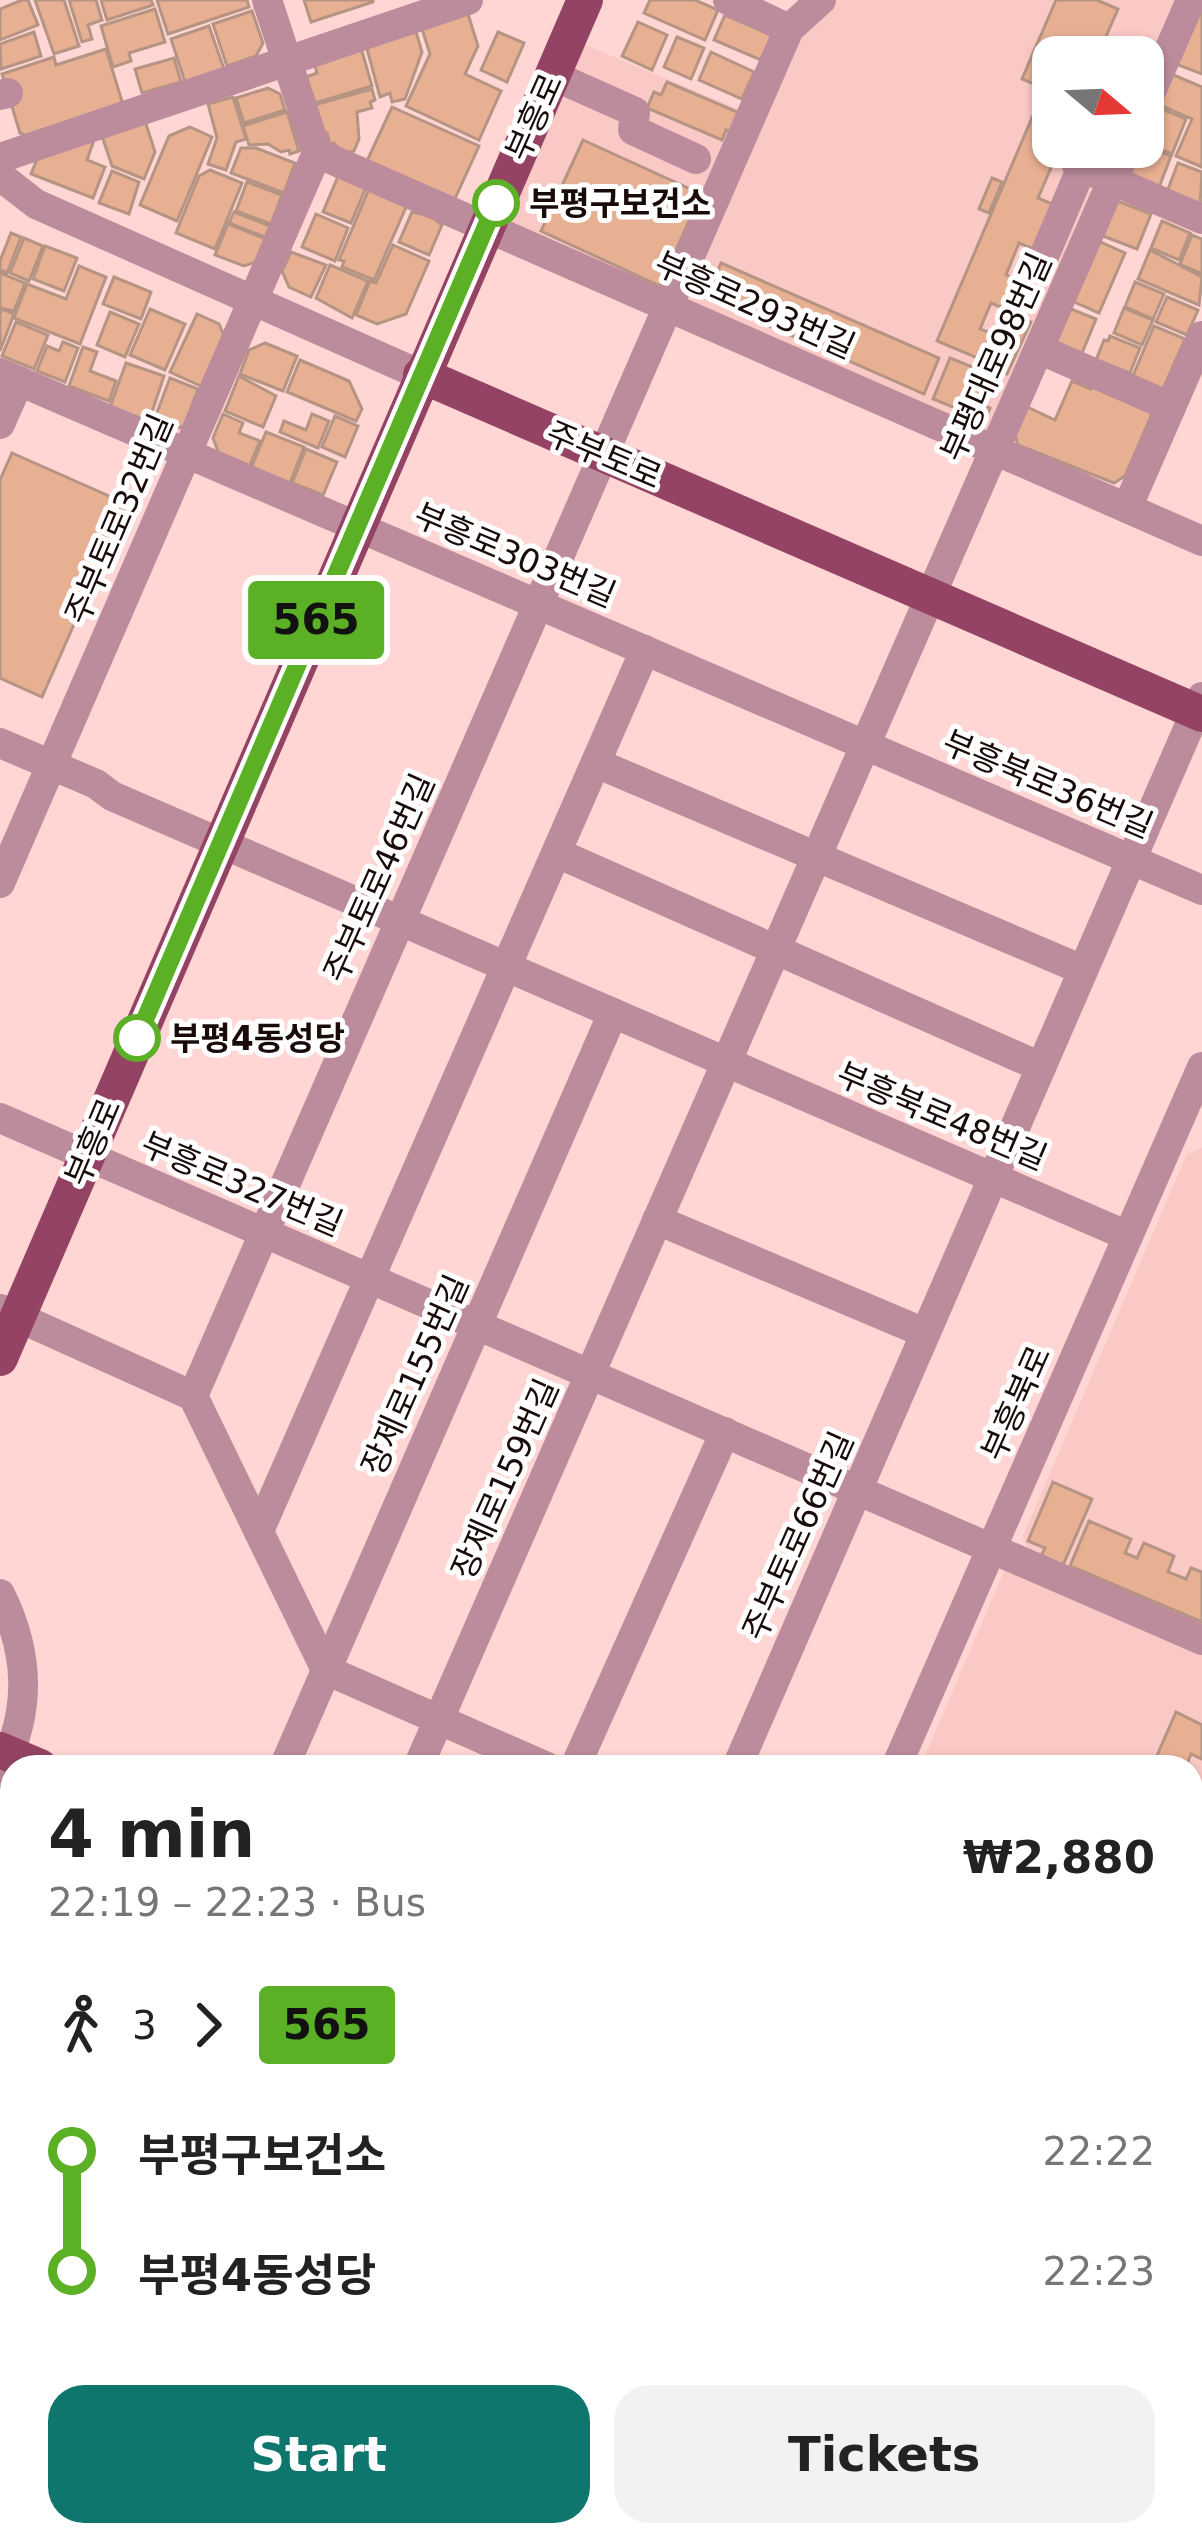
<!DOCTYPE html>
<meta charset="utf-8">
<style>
:root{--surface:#fff;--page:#f2f2f2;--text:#222;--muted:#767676;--accent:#0f766e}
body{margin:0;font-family:"DejaVu Sans","Noto Sans KR",sans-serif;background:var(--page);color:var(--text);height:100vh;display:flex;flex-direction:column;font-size:45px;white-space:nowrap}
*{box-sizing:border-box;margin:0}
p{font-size:39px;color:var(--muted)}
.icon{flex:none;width:66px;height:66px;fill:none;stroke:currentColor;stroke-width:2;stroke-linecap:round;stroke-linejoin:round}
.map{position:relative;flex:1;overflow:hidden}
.side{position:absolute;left:0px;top:1755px;width:1203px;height:792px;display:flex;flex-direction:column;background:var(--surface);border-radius:36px 36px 0 0;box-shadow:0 3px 9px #0004}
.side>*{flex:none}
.badge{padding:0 24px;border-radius:9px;font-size:42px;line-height:78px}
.needle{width:78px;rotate:109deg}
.tools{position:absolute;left:1032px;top:36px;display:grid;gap:24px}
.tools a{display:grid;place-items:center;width:132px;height:132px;border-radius:24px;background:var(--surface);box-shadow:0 3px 9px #0004;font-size:60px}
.map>.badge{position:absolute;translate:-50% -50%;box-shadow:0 0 0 6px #fff}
.legs{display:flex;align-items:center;gap:18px;height:132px;padding:0 48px;font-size:39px}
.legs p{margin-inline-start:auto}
.overview{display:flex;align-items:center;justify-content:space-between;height:204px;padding:0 48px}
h1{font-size:66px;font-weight:700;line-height:90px}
.primary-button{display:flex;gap:24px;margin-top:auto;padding:24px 48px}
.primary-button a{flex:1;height:138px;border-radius:36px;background:var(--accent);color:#fff;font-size:48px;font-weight:700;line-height:138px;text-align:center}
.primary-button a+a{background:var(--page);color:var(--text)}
ul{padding:0 48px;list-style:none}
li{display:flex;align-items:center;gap:42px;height:120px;font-size:45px}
li i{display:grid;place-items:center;width:18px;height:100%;margin:0 15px;background:currentColor}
li i::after{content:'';width:30px;height:30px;margin:-15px;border:9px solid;border-radius:50%;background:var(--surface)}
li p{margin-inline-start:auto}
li:first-child i{background:linear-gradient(#0000 50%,currentColor 0)}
li:last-child i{background:linear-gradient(currentColor 50%,#0000 0)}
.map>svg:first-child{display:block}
</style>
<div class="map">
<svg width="1202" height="2547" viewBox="0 0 1202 2547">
<rect width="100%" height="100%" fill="#ffd6d3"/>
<!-- built -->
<g fill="#fac9c6">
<path d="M821,0H1191L1143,109V57H1053V147H1126L994,450L486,226L569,38L751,114Z"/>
<path d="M1202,1148V1631L1030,1557L1023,1536L1187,1154Z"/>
<path d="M1006,1567L1202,1652V2184L1191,2173V1767H920Z"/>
</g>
<!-- green -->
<path fill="#e0c49e" d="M250,2535H410L438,2547H245Z"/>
<!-- building -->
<g fill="#e8b093" stroke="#b59483" stroke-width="3">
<path d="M22,0H28L38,25L0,40V9Z"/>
<path d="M35,0H64L79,46L54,54Z"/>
<path d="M69,0H96L102,20L88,25L92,39L82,42Z"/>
<path d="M101,0H151L153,5L107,20Z"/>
<path d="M157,0H247L249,7L168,34Z"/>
<path d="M304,0H373V2L311,22Z"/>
<path d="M650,0H695L718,10L705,40L644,13Z"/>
<path d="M1056,0H1097L1118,9L1097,57H1053V92L1022,79Z"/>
<path d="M155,9L165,42L129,53L131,61L113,67L101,26Z"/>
<path d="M1202,9V74L1173,63Z"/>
<path d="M252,11L263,43L256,56L227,66L213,24Z"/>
<path d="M467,11L478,46L465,74L501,91L479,140L406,106L430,54L421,26Z"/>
<path d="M725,15L772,35L761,60L714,40Z"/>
<path d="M638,22L667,35L652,70L622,56Z"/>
<path d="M209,26L224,69L185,82L171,39Z"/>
<path d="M34,32L41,56L1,69L0,44Z"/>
<path d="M416,32L422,52L405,99L392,102L390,93L380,97L366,45Z"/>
<path d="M498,32L524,43L507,82L481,70Z"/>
<path d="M677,37L704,48L691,79L664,67Z"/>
<path d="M1129,41L1150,50L1143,66V57H1122Z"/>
<path d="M361,48L372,86L315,103L306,77L317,73L314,62Z"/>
<path d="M106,49L124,108L33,138L20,133L2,74L54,57L56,65Z"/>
<path d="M711,52L754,72L742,99L699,80Z"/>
<path d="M174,58L181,82L142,93L135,69Z"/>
<path d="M1171,74L1202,87V167L1176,156L1192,119L1158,104Z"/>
<path d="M667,82L742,114L734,133L726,130L722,140L647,108L654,92L661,95Z"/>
<path d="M268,88L280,94L285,110L244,123L236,98Z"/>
<path d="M372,89L375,100L370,102L372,108L357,112L359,139L354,151L342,154L334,143L330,144L327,133L322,134L314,105Z"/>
<path d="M233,97L246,139L236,142L226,170L208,164L217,138L208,104Z"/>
<path d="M1037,106L1053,113V147H1060L1038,198L1057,206L1038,251L1019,243L1006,275L1023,282L1010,311L991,303L980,329L991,333L980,359L937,341Z"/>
<path d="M1155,106L1186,119L1172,154L1143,142Z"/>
<path d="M392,107L479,146L453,203L366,163Z"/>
<path d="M287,112L299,151L290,154L289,150L281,152L268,144L249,145L243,126Z"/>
<path d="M145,121L155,152L144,179L112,166L102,136Z"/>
<path d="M190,127L212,137L177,221L140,205L169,136Z"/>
<path d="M583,140L701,194L660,286L541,231Z"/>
<path d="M89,141L93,143L87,160L105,167L93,198L31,174L38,157Z"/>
<path d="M1143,145L1171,156L1158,190L1135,181L1129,165L1136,147Z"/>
<path d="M241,148H256L295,163L284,193L231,173Z"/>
<path d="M1178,163L1202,172L1200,205L1167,192Z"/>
<path d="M210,170L242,183L215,249L176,233L199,176Z"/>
<path d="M112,171L139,182L129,214L99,203Z"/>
<path d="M339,174L367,185L351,223L323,212Z"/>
<path d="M992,178L1002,182L989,213L979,209Z"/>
<path d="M247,182L282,195L271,224L236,211Z"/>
<path d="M369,189L407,205L374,280L342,267L344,261L339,260Z"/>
<path d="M1120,202L1151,214L1137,249L1100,235L1112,205Z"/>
<path d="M234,212L270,226L265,237L229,223Z"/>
<path d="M412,212L431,216L442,225L429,255L399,242Z"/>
<path d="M316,214L348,228L335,261L302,247Z"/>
<path d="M1162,221L1190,233L1179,260L1151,248Z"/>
<path d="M228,224L266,239L256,262L244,266L215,255Z"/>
<path d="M11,233L21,237L7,273L0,270V261Z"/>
<path d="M1192,235L1202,239V274L1180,264Z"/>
<path d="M24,238L43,246L29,281L10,273Z"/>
<path d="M1096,240L1125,253L1099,313L1070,300Z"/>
<path d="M393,245L429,261L406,314L377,324L356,315L370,281L376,283Z"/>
<path d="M45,246L77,258L64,291L33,279Z"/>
<path d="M1150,250L1202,277L1199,305L1138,279Z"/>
<path d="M291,252L326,265L311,297L289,287L282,271Z"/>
<path d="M721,263L939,358L924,394L706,298Z"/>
<path d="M330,265L368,281L352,318L316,298Z"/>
<path d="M79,266L106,277L80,344L14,318L27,284L66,299Z"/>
<path d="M0,273L25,283L14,311L0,308Z"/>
<path d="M114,277L151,292L141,319L103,304Z"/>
<path d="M1135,282L1164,294L1153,319L1125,307Z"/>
<path d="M1167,297L1198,310L1187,335L1156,322Z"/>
<path d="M1066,307L1096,319L1082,353L1052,341Z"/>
<path d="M1124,308L1153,320L1142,345L1114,333Z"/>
<path d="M2,309L14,314L0,351V314Z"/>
<path d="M150,309L185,324L165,370L130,355Z"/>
<path d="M110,312L139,324L125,357L97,345Z"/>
<path d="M197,314L219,324L225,338L203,387L170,372Z"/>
<path d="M1016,314L1031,322L1007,374L992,367Z"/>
<path d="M16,322L48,335L34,369L2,356Z"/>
<path d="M1154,326L1185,339L1162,391L1132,378Z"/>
<path d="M1110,336L1140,348L1130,373L1096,360L1104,340L1108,341Z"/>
<path d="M63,342L78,348L65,382L37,371L47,346L59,351Z"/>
<path d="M265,343L297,356L283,391L240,374L249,350Z"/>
<path d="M83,347L97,352L90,371L116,381L109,401L69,386Z"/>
<path d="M950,358L980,370L973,386L987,392L981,404L990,408L985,420L933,399Z"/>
<path d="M300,360L349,381L362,409L356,421L287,392Z"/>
<path d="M126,363L164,376L149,421L110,407Z"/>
<path d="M239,376L276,396L263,427L225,411Z"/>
<path d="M170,378L198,389L184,426L172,430L153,423Z"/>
<path d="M1072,381L1091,389L1094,383L1154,409L1125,476L1114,483L1018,445L1014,432L1025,406L1055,420Z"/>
<path d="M223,414L243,423L239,433L260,441L249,467L219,454L213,438Z"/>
<path d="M312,414L329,421L318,448L280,432L284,421L306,430Z"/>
<path d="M335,416L358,426L345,457L322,447Z"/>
<path d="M266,432L304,447L290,483L251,468Z"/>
<path d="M306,449L337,462L323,495L292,483Z"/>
<path d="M12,453L127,504L42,697L0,678V480Z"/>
<path d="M1053,1482L1092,1499L1063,1565L1041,1556L1045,1548L1028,1541Z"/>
<path d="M1089,1521L1131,1539L1125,1553L1137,1558L1144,1543L1174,1556L1168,1572L1186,1579L1191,1568L1202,1572V1622L1070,1566Z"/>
<path d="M1176,1712L1202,1725V1759L1191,1754L1186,1767H1152Z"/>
<path d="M1202,1843V1909L1191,1904V1867Z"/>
<path d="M12,1846V1896L1,1873Z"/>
<path d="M0,1897L12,1936V1966L0,1969Z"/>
<path d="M1200,1913L1202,1975L1191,1995V1928Z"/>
<path d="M1202,1996V2035L1191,2032V2022Z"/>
<path d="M12,2004V2065L0,2068V2007Z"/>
<path d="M7,2146L12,2148V2202L0,2197V2164Z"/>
<path d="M0,2202L12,2207V2229L1,2257Z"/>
<path d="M0,2298L12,2303V2339L0,2334Z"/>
<path d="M506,2535H544L539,2547H501Z"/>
<path d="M604,2535H637L662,2547H598Z"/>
<path d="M659,2535H710L698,2540L701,2547H664Z"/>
<path d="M745,2535H805L807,2541L795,2547H724L723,2544Z"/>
</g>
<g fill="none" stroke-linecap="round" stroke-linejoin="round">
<!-- minor -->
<g stroke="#bc8c9c" stroke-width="30">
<path d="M267,0L317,153L1202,541"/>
<path d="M728,0L789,29"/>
<path d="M552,75L635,112L633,130L696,159"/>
<path d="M0,95L8,93"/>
<path d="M1143,110L1191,0"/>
<path d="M1085,147L1077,165L1202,219"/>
<path d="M0,158L468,0"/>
<path d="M0,176L36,204L421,375"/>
<path d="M1045,254L1082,167"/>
<path d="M1039,349L1171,407"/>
<path d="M0,373L1202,890"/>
<path d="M0,424L19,381"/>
<path d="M1127,508L1202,336"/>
<path d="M0,743L96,784L112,796L1128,1236"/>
<path d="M596,763L1083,970"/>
<path d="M557,853L1041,1067"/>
<path d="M0,883L317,153"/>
<path d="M0,1118L1202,1640"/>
<path d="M657,1220L925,1333"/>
<path d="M0,1309L193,1396L326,1670L547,1767"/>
<path d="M193,1396L789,29L821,0"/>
<path d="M259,1531L645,650"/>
<path d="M0,1594C30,1654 32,1712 0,1773"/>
<path d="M284,1767L613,1013"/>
<path d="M418,1767L1127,147"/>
<path d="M575,1767L725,1432"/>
<path d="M737,1767L1202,697"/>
<path d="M896,1767L1202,1067"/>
<path d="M0,2078L12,2075"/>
<path d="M0,2132L12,2104"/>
<path d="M0,2347L12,2352"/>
<path d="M0,2420L12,2393"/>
<path d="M1191,2478L1202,2483"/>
<path d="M201,2535L228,2547"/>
<path d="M431,2535L459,2547"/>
<path d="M76,2547L82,2535"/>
<path d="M555,2547L560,2535"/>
<path d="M879,2547L884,2535"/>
</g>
<!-- major -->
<g stroke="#944364" stroke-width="36">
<path d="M421,375L1202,714"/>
<path d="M0,1358L585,0"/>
<path d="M0,1750L40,1767"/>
<path d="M1191,2263L1202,2268"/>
</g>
</g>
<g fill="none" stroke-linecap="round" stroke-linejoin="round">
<!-- line-1 casing -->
<g stroke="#fff" stroke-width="27">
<path id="line-1" d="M137,1038L496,203"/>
</g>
<!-- line-1 -->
<use href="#line-1" stroke="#5bb025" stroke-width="18"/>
</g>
<!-- markers -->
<g fill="#fff" stroke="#5bb025" stroke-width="6">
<circle cx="496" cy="203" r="21"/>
<circle cx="137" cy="1038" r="21"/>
</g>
<g text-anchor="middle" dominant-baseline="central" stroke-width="10" stroke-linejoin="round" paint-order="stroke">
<!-- street labels -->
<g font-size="33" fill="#180b0a" stroke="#fff">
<text transform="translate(534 117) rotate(-66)">부흥로</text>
<text transform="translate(755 305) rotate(24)">부흥로293번길</text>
<text transform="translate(996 357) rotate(-66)">부평대로98번길</text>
<text transform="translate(604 455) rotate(23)">주부토로</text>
<text transform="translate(119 519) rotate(-67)">주부토로32번길</text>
<text transform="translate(515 555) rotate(23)">부흥로303번길</text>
<text transform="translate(1048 784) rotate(23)">부흥북로36번길</text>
<text transform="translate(379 878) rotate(-66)">주부토로46번길</text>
<text transform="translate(942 1116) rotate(23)">부흥북로48번길</text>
<text transform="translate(93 1142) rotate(-67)">부흥로</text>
<text transform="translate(242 1184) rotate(23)">부흥로327번길</text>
<text transform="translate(415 1375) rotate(-66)">장제로155번길</text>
<text transform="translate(1016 1403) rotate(-66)">부흥북로</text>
<text transform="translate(505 1479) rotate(-66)">장제로159번길</text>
<text transform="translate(798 1536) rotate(-66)">주부토로66번길</text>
</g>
<!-- stop labels -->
<g font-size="33" font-weight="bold" fill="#180b0a" stroke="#fff" text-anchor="start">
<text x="529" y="203">부평구보건소</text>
<text x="170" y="1038">부평4동성당</text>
</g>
</g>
</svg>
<div class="tools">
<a><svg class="needle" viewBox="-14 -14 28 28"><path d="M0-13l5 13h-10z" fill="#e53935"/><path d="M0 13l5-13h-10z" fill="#767676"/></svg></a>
</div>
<b class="badge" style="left:316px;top:620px;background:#5bb025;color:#111">565</b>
<section class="side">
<div class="overview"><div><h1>4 min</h1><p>22:19 – 22:23 · Bus</p></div><b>₩2,880</b></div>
<div class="legs"><svg class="icon" aria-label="walk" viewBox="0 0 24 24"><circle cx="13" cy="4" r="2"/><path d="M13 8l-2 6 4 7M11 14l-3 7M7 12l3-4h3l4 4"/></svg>3<svg class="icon" aria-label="forward" viewBox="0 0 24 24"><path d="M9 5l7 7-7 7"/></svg><b class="badge" style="background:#5bb025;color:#111">565</b></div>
<ul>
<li><i style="color:#5bb025"></i><b>부평구보건소</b><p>22:22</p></li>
<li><i style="color:#5bb025"></i><b>부평4동성당</b><p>22:23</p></li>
</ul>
<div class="primary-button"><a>Start</a><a>Tickets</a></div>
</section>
</div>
